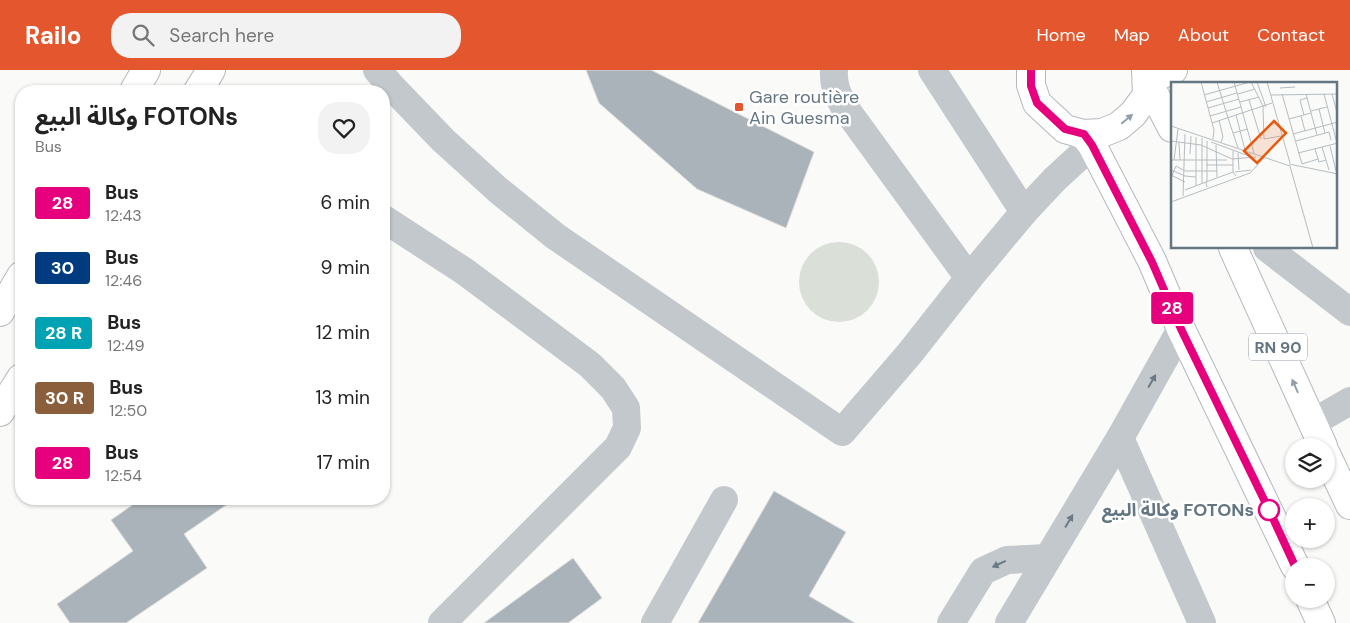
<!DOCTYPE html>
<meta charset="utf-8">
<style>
:root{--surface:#fff;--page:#f2f2f2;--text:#222;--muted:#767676;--accent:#e4572e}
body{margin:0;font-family:"DM Sans","Noto Sans Arabic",sans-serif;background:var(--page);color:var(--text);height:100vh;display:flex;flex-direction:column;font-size:19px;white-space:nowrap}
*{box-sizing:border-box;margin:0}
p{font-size:16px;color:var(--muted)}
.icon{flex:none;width:28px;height:28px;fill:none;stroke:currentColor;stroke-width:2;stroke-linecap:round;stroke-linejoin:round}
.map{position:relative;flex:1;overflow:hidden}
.sheet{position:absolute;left:15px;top:15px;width:375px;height:420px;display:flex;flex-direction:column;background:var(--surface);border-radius:20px;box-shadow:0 1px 4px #0004}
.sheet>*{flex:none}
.badge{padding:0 10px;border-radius:4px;font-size:18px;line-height:32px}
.buttons{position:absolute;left:1285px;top:368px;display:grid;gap:10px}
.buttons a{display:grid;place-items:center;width:50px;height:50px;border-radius:50%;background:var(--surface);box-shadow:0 1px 4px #0004;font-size:25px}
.map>.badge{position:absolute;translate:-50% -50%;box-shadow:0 0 0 2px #fff}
.round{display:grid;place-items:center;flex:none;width:52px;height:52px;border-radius:20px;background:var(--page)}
.headline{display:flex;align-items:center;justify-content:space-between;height:85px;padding:0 20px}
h1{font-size:24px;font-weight:700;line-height:38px}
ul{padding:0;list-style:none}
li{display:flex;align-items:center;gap:15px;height:65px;padding:0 20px}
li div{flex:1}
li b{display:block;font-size:19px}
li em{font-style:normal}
li .badge{min-width:55px;font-weight:700;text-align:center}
header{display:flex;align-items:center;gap:30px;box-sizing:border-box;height:70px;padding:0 25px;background:var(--accent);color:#fff}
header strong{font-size:24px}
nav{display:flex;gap:28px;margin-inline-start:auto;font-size:18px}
.search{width:350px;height:45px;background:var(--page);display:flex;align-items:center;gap:12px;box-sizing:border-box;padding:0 18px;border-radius:20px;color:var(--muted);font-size:19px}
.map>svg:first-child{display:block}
</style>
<header>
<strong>Railo</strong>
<div class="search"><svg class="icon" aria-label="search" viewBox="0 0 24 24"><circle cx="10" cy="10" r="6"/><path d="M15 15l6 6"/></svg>Search here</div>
<nav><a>Home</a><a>Map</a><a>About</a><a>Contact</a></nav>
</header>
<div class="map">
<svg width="1350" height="553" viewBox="0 0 1350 553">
<rect width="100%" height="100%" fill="#fafaf8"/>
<!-- green -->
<circle fill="#dadfd7" cx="839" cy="212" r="40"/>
<!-- building -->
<g fill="#aab3b9" stroke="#dcdcda">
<path d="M586,0H651L814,82L786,158L697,119L599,33Z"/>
<path d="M774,421L846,462L809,526L855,553H698Z"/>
<path d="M141,429H235L184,464L207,498L126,553H70L57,534L133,481L111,450Z"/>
<path d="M573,488L602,528L568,553H484Z"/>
</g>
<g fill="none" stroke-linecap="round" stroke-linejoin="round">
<!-- major casing -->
<g stroke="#b5babe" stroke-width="30">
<g id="major">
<path d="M134,21L146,0"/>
<path d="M198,21L211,0"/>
<path d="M0,242L21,206"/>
<path d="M0,342L21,308"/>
</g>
</g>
<!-- highway casing -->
<g stroke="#b4b9bd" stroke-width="30">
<g id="highway">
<path d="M1031,0V15L1037,33L1065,59L1083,64L1102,63L1119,56L1133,44L1147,25L1146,0"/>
<path d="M1147,10L1172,58"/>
<path d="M1147,10L1173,0"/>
<path d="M1083,64L1092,75L1152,191L1181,259L1295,496"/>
<path d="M1233,178L1323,376"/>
<path d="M1326,384L1350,435"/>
<path d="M1310,529L1321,553"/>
</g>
</g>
<!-- minor -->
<g stroke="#c3c8cc" stroke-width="28">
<path d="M377,0L392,17L443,70L498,120L555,166L842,362L910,283L969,208L1024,142L1055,109L1092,75"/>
<path d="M834,0C833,14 837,23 843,35L969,208"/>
<path d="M932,0L1024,142"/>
<path d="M384,149L464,201L590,295L613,318L626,338L627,358L618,377L442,553"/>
<path d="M1267,178L1350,242"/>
<path d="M1312,353L1350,331"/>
<path d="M1120,368L1202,553"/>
<path d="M655,553L724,430"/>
<path d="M951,553L983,501L1007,490L1047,488"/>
<path d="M1009,553L1120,368L1181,259"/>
</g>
<!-- major -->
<use href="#major" stroke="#fff" stroke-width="28"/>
<!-- highway -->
<use href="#highway" stroke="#fff" stroke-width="28"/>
</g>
<!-- one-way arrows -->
<defs><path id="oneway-solid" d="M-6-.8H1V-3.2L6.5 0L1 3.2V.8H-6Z" transform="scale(1.25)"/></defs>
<g fill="#939fa8">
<use href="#oneway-solid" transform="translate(1127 49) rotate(-40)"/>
<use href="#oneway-solid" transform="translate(1295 316) rotate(-114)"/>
</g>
<g fill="#6a7a87">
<use href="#oneway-solid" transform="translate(1152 311) rotate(-60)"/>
<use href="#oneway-solid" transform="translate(1069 451) rotate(-59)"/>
<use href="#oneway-solid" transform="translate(999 494) rotate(155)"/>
</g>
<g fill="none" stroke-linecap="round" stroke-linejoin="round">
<!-- line casing -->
<g stroke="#fff" stroke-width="11">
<path id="line" d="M1031,0V16L1037,33L1065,59L1084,64L1092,75L1152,192L1181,259L1271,444L1295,496"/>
</g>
<!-- line -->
<use href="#line" stroke="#e6007e" stroke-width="8"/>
</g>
<!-- markers -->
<rect fill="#e4572e" stroke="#fff" stroke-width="2" x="734" y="32" width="10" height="10" rx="2.5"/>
<circle fill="#fff" stroke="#e6007e" stroke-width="2.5" cx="1269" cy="440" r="10"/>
<g text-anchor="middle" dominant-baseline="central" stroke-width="5" stroke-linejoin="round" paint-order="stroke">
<!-- shield labels -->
<rect fill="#fff" stroke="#939fa8" stroke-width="1" x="1249" y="263.5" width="58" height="27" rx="4"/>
<g font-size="16" font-weight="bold" fill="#657683">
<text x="1278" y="277">RN 90</text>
</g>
<!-- poi labels -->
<g font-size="18" fill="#657683" stroke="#fff" text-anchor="start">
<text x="749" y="27">Gare routière<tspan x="749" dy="21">Ain Guesma</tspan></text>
</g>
<!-- stop labels -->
<g font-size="18" font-weight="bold" fill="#657683" stroke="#fff" text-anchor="end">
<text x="1254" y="440">وكالة البيع FOTONs</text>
</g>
</g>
<!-- overview -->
<g transform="translate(1171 12)">
<rect width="166" height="166" fill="#fafaf8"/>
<path fill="none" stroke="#b5bdc2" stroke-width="1" d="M30,0L43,48L42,57M46,0L57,36M63,0L83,71M80,0L93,26M86,0L95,25M96,0L119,81M109,6L124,5M67,12L84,7M111,12L131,82L147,77M135,12L146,53M153,12L166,61M161,12L167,34M33,13L79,0M100,13L167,12M78,18L90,57M35,20L66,11M69,20L88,15M37,26L68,17M92,26L93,57L110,54M148,27L154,51M140,29L156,25M65,33L74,68M133,33L129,18L136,16M39,34L70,25M130,34L134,49M57,36L67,66M118,37L140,31M48,38L52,55L50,60M41,41L101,21M0,44L119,84L142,166M62,51L77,47M122,52L167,40M25,55V104M0,59L30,63L61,77L85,75M36,59V100M125,59L158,50L160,58M8,60L9,78M40,60L78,74M45,63L46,95M159,64L165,89M151,65L158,88M144,67L148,80L155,78M62,69V90M67,71L68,88M127,71L167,61M19,72L20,54M0,78H56M3,78L7,47M118,82L167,92M35,83H62M0,88L14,94L25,95M64,90L80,88M0,93L14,100M0,96L5,84L14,89H46M35,100L62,90L65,94M31,102V56M14,108L35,100L36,105M12,114L14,52M0,120L79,91L93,76"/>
<path fill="#e8590c" fill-opacity="0.15" stroke="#e8590c" stroke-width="2.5" d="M103,39L115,51L86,81L73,69Z"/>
<rect width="166" height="166" fill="none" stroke="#657683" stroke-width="2.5"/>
</g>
</svg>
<div class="buttons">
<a><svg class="icon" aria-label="layers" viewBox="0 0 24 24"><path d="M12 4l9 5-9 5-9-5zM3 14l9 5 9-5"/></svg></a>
<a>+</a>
<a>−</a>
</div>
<b class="badge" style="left:1172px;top:238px;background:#e6007e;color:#fff">28</b>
<section class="sheet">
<div class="headline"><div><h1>وكالة البيع FOTONs</h1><p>Bus</p></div><a class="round"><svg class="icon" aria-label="heart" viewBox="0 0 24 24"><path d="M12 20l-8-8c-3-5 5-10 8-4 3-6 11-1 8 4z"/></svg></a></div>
<ul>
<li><span class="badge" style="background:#e6007e;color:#fff">28</span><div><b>Bus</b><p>12:43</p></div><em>6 min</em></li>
<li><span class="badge" style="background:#003b80;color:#fff">30</span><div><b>Bus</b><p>12:46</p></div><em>9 min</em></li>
<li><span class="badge" style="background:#00a3b4;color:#fff">28 R</span><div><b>Bus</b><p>12:49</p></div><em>12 min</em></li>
<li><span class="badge" style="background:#8b5e3c;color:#fff">30 R</span><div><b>Bus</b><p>12:50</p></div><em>13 min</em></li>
<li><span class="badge" style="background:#e6007e;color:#fff">28</span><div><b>Bus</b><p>12:54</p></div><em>17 min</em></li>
</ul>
</section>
</div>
